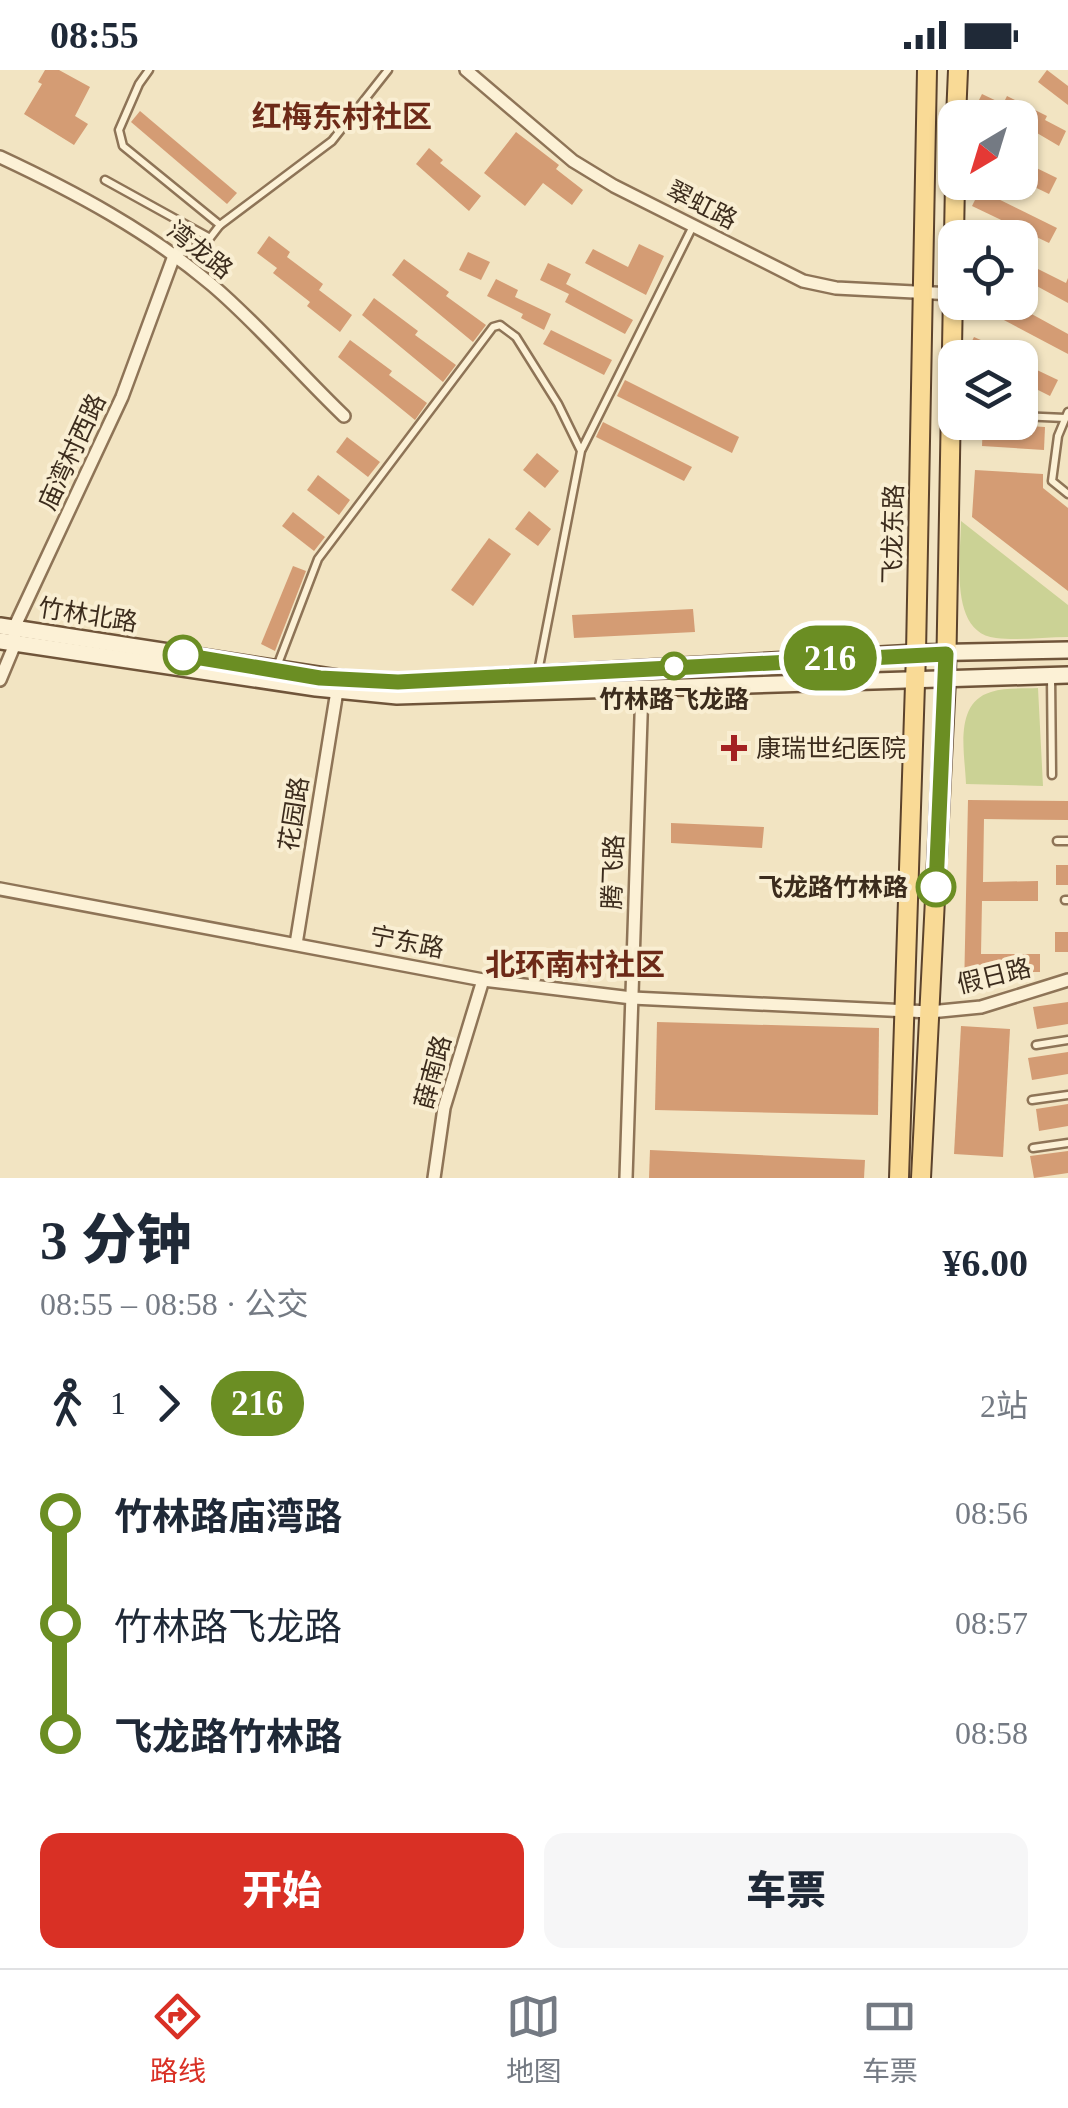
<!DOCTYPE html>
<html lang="zh">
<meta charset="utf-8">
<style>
:root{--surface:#fff;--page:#f6f6f7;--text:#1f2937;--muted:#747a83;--line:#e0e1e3;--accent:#d93025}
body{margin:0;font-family:"Times New Roman","Noto Sans SC",serif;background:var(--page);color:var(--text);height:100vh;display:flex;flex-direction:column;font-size:38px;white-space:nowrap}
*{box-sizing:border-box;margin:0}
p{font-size:32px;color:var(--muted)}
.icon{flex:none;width:55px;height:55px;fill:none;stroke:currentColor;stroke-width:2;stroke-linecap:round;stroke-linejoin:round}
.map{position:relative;height:1108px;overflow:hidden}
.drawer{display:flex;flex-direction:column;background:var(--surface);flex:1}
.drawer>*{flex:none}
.badge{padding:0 20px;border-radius:32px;font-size:35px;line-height:65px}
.needle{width:65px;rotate:218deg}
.controls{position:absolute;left:938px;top:30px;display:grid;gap:20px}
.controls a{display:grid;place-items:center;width:100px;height:100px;border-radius:20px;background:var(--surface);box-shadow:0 2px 8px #0004;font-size:50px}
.map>.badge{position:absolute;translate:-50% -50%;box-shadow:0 0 0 5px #fff}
.legs{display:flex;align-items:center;gap:15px;height:110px;padding:0 40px;font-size:32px}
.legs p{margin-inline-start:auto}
.summary{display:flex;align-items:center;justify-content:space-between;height:170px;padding:0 40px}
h1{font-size:55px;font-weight:800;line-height:75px}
.button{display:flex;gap:20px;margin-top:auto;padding:20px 40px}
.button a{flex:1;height:115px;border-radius:20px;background:var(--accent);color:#fff;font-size:40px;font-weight:800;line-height:115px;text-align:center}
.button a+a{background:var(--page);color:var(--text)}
ul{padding:0 40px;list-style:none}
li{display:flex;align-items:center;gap:35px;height:110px;font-size:38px}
li i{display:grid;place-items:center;width:15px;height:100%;margin:0 12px;background:currentColor}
li i::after{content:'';width:25px;height:25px;margin:-12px;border:8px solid;border-radius:50%;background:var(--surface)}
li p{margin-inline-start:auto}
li:first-child i{background:linear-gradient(#0000 50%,currentColor 0)}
li:last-child i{background:linear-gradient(currentColor 50%,#0000 0)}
.status{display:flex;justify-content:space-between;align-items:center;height:70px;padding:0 50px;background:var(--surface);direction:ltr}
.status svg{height:28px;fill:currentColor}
.dock{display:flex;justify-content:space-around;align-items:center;height:140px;border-top:2px solid var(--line);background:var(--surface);font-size:28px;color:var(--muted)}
.dock a{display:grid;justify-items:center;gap:5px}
.dock .active{color:var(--accent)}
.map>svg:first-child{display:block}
</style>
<div class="status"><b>08:55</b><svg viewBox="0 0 49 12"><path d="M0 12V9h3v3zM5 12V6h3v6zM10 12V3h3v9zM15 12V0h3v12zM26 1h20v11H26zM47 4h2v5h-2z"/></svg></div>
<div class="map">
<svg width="1068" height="1108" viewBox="0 0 1068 1108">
<rect width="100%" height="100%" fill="#f2e4c2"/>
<!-- green -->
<g fill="#cbd295">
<path d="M961,451L1068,535V567C1045,567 1019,571 996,568C948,563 961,486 961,451Z"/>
<path d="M1038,618L1043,716L966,714C965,684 953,633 991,622C1005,617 1023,619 1038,618Z"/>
</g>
<!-- building -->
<g fill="#d49c74">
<path d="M45,0H59L90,17L75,46L88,54L74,75L24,44L42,14L38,12Z"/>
<path d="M1047,0L1068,16V35L1038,12Z"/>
<path d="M982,24L1003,34L1007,26L1047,46L1045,50L1066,61L1059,76L1020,53V48L999,43L997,48H989L974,40Z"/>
<path d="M140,41L237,123L227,134L131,52Z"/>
<path d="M516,62L559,95L556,99L583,120L572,135L543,113L525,136L484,103Z"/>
<path d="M429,78L443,90L440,93L481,126L469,141L416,94Z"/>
<path d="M1020,90L1057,108L1049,124L1020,110Z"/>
<path d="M980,120L1057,158L1049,173L972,136Z"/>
<path d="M269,166L290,182L287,187L323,214L319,220L352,245L340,262L307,236L310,232L273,203L277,198L257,183Z"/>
<path d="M639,174L664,186L646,225L585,193L593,179L628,197Z"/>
<path d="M468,182L490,192L481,210L459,200Z"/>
<path d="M404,189L449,222L446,226L486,255L473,272L392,205Z"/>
<path d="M1020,190L1066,213L1068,208V233L1020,207Z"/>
<path d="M548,193L571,204L566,214L633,250L625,264L565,232L569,224L540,210Z"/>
<path d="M496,209L518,220L515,227L551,244L544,260L521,248L523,244L487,226Z"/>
<path d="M374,228L418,261L415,265L456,295L443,312L362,245Z"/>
<path d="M970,232H1009L1028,242L1068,264V284Z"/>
<path d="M551,260L612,290L604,305L543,274Z"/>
<path d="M974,267L1001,279L1012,288H975L966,283Z"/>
<path d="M350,270L392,301L389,305L427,333L415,350L338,287Z"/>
<path d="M1020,292L1058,310L1050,326L1020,311Z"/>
<path d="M625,310L739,367L732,383L617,326Z"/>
<path d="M603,352L692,397L684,411L596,367Z"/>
<path d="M983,353L1045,357L1044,380L982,376Z"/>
<path d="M347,367L380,392L368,407L336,382Z"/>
<path d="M537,383L559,401L545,418L523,400Z"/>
<path d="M975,400L1043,404V418L1068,438V521L972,447Z"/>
<path d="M318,405L350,430L339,445L307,420Z"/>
<path d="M529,441L551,459L538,476L515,459Z"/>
<path d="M293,442L325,467L314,481L282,456Z"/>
<path d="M489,468L511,484L473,536L451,520Z"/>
<path d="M293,496L306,501L275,581L261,574Z"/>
<path d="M693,539L695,562L574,568L572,545Z"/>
<path d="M968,730L1068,731V750L984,749L983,812L1038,811V831H982L981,884H1040V902H980L979,921H964Z"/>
<path d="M671,753L764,757L762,778L671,773Z"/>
<rect x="1056" y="795" width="12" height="20"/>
<rect x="1055" y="862" width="13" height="20"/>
<path d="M1068,932V954L1037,959L1033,937Z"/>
<path d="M657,952L879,958L878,1045L655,1040Z"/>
<path d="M961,956L1010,959L1003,1087L954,1084Z"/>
<path d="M1068,982V1004L1032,1010L1028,988Z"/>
<path d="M1068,1034V1056L1039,1061L1036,1039Z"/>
<path d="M650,1080L865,1090L864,1108H649Z"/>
<path d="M1068,1081V1103L1034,1108L1030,1086Z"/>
</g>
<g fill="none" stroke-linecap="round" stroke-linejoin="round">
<!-- service casing -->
<g stroke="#8e7457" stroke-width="11">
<g id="service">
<path d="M149,0L139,14L119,60L123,76L220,155"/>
<path d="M105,110L210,168L220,155L332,71L388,0"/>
<path d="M1068,342L1058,366L1052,411L1068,424"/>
<path d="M1020,346L1065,348"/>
<path d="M582,379L693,156"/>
<path d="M276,599L318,489L493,257L500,255L516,267L558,334L581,381L538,602"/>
<path d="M1051,606L1052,705"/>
<path d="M1057,771H1068"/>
<path d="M1065,830H1068"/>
<path d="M1036,975L1068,970"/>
<path d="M1032,1030L1068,1025"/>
<path d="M1033,1078L1068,1073"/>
</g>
</g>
<!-- minor casing -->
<g stroke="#8e7457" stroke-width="16">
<g id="minor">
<path d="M466,0L573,91L614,116L803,211L836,218L953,224"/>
<path d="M0,87C75,122 148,161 212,215C259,255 299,303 344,346"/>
<path d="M0,610L15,574L14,558L122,327L174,186L186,174"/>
<path d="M0,819L483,910L632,928L930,942L981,937L1068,910"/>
<path d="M296,874L337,621"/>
<path d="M434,1108L444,1038L483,910"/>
<path d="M626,1108L642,617"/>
</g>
</g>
<!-- secondary casing -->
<g stroke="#70553a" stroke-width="20">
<g id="secondary">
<path d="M0,556L357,611L397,612L916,583L1068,580"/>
<path d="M0,571L316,618L397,626L1068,605"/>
</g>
</g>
<!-- primary casing -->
<g stroke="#5b422c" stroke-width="22">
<g id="primary">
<path d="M956,48L958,0"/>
<path d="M899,1108L916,583L927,0"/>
<path d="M921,1108L946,610L955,112"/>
</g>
</g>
<!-- service -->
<use href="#service" stroke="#fcf1d6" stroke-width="6"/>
<!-- minor -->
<use href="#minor" stroke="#fcf1d6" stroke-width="11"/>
<!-- secondary -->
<use href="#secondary" stroke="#fcf1d6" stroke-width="15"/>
<!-- primary -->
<use href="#primary" stroke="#f9da96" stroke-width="18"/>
</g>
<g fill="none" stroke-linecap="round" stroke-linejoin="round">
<!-- line-1 casing -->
<g stroke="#fff" stroke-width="22">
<path id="line-1" d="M183,585L320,608L398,612L946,584L936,817"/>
</g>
<!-- line-1 -->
<use href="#line-1" stroke="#6b8e23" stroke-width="15"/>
</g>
<!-- markers -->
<g fill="#fff" stroke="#6b8e23" stroke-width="5">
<circle cx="183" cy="585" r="18"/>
<circle cx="674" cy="596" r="12"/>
<circle cx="936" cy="817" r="18"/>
</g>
<path fill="#a32122" stroke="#f9eed2" stroke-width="4" d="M729 663h10v10h10v10h-10v10h-10v-10h-10v-10h10z"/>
<g text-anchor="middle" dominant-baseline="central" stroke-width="8" stroke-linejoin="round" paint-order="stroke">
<!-- street labels -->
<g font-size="25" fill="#3c2c1d" stroke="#f9eed2">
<text transform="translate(702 135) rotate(27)">翠虹路</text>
<text transform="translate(200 180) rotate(38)">湾龙路</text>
<text transform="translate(72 382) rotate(-65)">庙湾村西路</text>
<text transform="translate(893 464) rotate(-89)">飞龙东路</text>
<text transform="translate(88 545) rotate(9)">竹林北路</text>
<text transform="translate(294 744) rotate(-81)">花园路</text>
<text transform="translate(613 802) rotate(-88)">腾飞路</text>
<text transform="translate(407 872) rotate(11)">宁东路</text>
<text transform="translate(994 906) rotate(-14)">假日路</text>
<text transform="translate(433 1002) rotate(-75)">薛南路</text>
</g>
<!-- stop labels -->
<g font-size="25" font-weight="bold" fill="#3c2c1d" stroke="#f9eed2">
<text x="674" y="629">竹林路飞龙路</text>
<text x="908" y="817" text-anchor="end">飞龙路竹林路</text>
</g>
<!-- poi labels -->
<g font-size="25" fill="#3c2c1d" stroke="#f9eed2" text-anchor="start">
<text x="756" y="678">康瑞世纪医院</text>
</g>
<!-- quarter labels -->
<g font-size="30" font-weight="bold" fill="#6d2a18" stroke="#f9eed2">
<text x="342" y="46">红梅东村社区</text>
<text x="575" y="894">北环南村社区</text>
</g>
</g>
</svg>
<div class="controls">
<a><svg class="needle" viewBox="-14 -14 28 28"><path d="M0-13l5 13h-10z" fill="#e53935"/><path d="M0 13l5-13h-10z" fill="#747a83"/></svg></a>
<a><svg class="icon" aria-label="locate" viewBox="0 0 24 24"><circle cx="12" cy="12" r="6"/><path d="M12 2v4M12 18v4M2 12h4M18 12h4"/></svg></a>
<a><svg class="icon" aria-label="layers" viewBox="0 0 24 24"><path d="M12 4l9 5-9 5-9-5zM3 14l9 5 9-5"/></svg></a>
</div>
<b class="badge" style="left:830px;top:588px;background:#6b8e23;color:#fff">216</b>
</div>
<section class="drawer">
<div class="summary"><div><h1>3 分钟</h1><p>08:55 – 08:58 · 公交</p></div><b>¥6.00</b></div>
<div class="legs"><svg class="icon" aria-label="walk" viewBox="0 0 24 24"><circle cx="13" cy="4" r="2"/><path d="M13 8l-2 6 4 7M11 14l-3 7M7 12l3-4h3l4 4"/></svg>1<svg class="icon" aria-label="forward" viewBox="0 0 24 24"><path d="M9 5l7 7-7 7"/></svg><b class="badge" style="background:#6b8e23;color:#fff">216</b><p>2站</p></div>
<ul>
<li><i style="color:#6b8e23"></i><b>竹林路庙湾路</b><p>08:56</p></li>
<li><i style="color:#6b8e23"></i><span>竹林路飞龙路</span><p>08:57</p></li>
<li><i style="color:#6b8e23"></i><b>飞龙路竹林路</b><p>08:58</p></li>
</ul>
<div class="button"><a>开始</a><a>车票</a></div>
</section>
<nav class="dock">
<a class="active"><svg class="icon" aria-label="directions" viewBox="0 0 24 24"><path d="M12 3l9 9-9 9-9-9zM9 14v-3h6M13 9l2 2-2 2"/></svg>路线</a>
<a><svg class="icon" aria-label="map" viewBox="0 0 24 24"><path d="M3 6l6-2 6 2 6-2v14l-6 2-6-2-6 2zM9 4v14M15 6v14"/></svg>地图</a>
<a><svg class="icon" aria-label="tickets" viewBox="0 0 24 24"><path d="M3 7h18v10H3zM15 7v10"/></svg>车票</a>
</nav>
